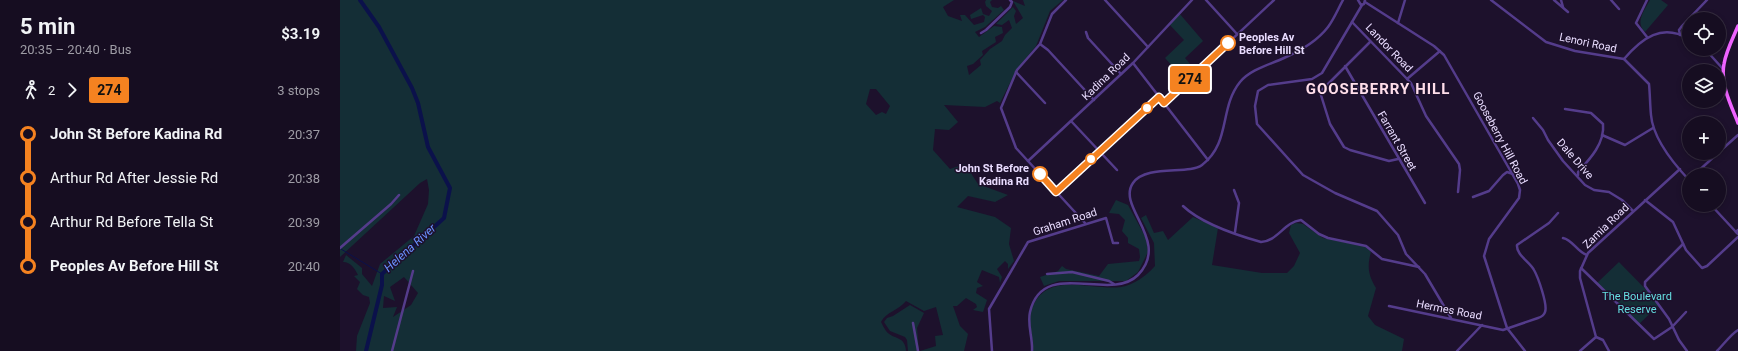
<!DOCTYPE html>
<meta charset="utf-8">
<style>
:root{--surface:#160d21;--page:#231b2e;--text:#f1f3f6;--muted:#9e9ca5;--line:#352d3f}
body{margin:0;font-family:Roboto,sans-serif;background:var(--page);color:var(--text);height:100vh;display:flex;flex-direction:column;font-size:15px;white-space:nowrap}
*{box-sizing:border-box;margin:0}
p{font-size:13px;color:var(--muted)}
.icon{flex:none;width:22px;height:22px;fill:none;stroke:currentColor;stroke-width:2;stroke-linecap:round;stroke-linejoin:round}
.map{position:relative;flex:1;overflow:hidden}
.panel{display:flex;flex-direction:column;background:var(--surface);width:340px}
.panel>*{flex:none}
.badge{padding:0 8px;border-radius:3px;font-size:14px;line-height:26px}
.buttons{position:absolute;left:1342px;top:12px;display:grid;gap:8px}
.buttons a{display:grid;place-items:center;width:44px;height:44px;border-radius:50%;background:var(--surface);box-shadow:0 2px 6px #0003,0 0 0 1px var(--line);font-size:20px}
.map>.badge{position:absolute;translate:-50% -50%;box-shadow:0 0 0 2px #fff}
.legs{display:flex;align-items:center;gap:6px;height:44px;padding:0 20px;font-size:13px}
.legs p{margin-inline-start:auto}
.headline{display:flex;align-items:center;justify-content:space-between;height:68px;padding:0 20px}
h1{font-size:22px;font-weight:700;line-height:30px}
ul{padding:0 20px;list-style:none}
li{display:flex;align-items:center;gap:14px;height:44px;font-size:15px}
li i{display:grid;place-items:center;width:6px;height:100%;margin:0 5px;background:currentColor}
li i::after{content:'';width:10px;height:10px;margin:-5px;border:3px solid;border-radius:50%;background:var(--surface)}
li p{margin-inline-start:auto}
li:first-child i{background:linear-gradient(#0000 50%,currentColor 0)}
li:last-child i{background:linear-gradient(currentColor 50%,#0000 0)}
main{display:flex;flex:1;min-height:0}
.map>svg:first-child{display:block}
</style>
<main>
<section class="panel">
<div class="headline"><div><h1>5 min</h1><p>20:35 – 20:40 · Bus</p></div><b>$3.19</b></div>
<div class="legs"><svg class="icon" aria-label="walk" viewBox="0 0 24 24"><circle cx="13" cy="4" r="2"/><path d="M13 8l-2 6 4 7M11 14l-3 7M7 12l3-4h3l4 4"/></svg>2<svg class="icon" aria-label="forward" viewBox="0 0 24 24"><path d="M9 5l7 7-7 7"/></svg><b class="badge" style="background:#f58220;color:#111">274</b><p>3 stops</p></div>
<ul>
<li><i style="color:#f58220"></i><b>John St Before Kadina Rd</b><p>20:37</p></li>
<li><i style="color:#f58220"></i><span>Arthur Rd After Jessie Rd</span><p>20:38</p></li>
<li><i style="color:#f58220"></i><span>Arthur Rd Before Tella St</span><p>20:39</p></li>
<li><i style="color:#f58220"></i><b>Peoples Av Before Hill St</b><p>20:40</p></li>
</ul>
</section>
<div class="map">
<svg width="1398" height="351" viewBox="0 0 1398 351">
<rect width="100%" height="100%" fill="#1d112c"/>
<!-- green -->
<g fill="#142e36" fill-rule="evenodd">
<path d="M0,0H614L603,7L608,16L622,21L620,15H625L634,25L644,22L645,17L643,15L631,19L630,15L641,8L643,14L649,16L652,11L646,6L645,2L646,0H652L650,2L652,7L658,8L661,6L664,10L645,27L635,32L639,37L654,26L662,27L663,33L655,37L656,42L642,51L643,55L633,64L627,66L629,75L641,65L640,60L650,49L662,41L665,35L672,28L669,20L662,25L656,24L673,7L676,11L674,16L676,24L683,18L673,1L685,6L683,0H723L710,11L696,46L677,69L660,103L657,101L645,107L604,105L618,122L609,130L595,129L593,150L610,169L625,164L638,184L668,195L655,202L628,196L617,207L655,217L671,228L669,244L674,261L668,269V264L665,261L657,269L662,277L660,283L659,277L642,270L637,282L643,286L637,288L636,293L647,300L643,312L633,310L637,307L636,304L626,298L617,306H613L620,326L628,334L624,351H580L596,346L595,336L603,335L596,307L584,311L566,301C559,310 546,312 541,322C542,324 544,328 546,331C553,340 565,335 566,351H16L17,336L30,303L29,297L23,295L17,289L20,282L14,276L18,275C15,269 11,262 3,262L6,255L22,268V274L32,286L40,264L74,236L88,204L89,190L87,179L80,183L0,257ZM530,89H536L550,106L546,114L542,112L536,115L526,104ZM64,277L78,293L71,305L53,317L57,307L43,308L44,296L55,301L50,287Z"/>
<path d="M1310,0H1321L1328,5L1305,32C1295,22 1304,11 1310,0Z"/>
<path d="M839,13L863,41L845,58L857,72L847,82L825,58L844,40L829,24Z"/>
<path d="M776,200L788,205L806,238L808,252L798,272L786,281H719L704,286L700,277L718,271L722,266L726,269L759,276L768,264L799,261L800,257L799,249L788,243V238L782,231L785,220L779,214L769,213Z"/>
<path d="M806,215L814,233L823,231L828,240L853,217L878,228L872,265L922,273H947L954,266L960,253L949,233L951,225L956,223L963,224L983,238L1026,247L1031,252C1027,266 1028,275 1036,288L1028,316L1035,325L1064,339L1062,351H693C694,338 687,324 691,311C705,269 751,291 781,287C794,285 806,276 815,266L814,243L801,218Z"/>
<path d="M1279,262C1293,277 1307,289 1319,305L1298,325L1257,283Z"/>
<path d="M570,305L584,313L577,328L579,351H568L567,340L565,337L550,331L544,322L547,318L553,316Z"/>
</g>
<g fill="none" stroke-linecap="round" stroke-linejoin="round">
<!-- stream -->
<path stroke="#0b114b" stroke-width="1" d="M1,249L42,274"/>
<!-- river -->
<path stroke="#0b114b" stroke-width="4" d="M20,0L39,27L72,88L78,103L88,147L110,188L104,218L42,274V285L26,351"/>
<!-- minor -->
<g stroke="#543c8b" stroke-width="2.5">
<path d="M726,0L712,14L700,44L677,70L661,108L676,148L745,223"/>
<path d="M765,0L808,47"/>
<path d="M866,0L897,34"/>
<path d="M1018,0L1021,5L1024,4L1025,0"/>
<path d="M1151,0L1206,42L1235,51L1284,59L1309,84C1310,94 1310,105 1311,115C1313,139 1333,163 1349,180"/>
<path d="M1214,0L1228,12"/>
<path d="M1221,0L1223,7"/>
<path d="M1271,0L1279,9"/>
<path d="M1307,0L1296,23L1307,37"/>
<path d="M1025,2L1094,46L1104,55L1178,184L1180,190L1179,198L1149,239L1144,256L1167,328L1185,351"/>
<path d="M1022,5L982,73L972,79L928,85L918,91L915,106L917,124L963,175L995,193L1037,211L1058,235L1066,254L1085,274L1111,318"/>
<path d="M1012,22L1071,83L1086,116L1119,164L1120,170L1118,192"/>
<path d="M1058,23L1065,0"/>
<path d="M746,32L748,38L781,74"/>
<path d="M641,33L646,30L670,7L672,2L670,0"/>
<path d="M1340,35L1339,30L1342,26L1367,0"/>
<path d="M1030,42L980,92L990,124L1004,147L1010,150L1049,161L1058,159"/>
<path d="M700,44L708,50L754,100"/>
<path d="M1365,49L1383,69"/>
<path d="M1284,59C1302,38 1322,23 1349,39"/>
<path d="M793,63L868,160"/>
<path d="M1005,66L1085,203"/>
<path d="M676,72L705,103"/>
<path d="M1067,79L1100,51"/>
<path d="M824,103L934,0"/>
<path d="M1368,103L1369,101"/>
<path d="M1225,109L1251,113L1263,124C1265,143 1250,159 1238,172V175"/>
<path d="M1193,118L1203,130L1208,140L1223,161L1245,185L1254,190L1269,192L1282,200L1293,211"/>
<path d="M731,121L777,170"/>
<path d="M1262,135L1285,145L1313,128"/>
<path d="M1379,152L1398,135"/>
<path d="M688,161L793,63L852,0"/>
<path d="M1354,175L1378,153"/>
<path d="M894,190L899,203L895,232"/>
<path d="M1379,191L1384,186"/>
<path d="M716,192L819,97"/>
<path d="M1133,197L1149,191L1163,175L1167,172L1173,174"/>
<path d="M1305,200L1333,222L1346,250L1362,268L1367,266L1398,237"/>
<path d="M1371,205L1396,232"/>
<path d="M843,206C862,224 896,235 921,242C938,241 944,222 961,220L979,234L988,238L1026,246L1042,259L1079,267"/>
<path d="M1398,230L1396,232L1398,234"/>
<path d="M1223,238C1233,240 1237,252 1247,255"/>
<path d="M1343,244L1305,282V286L1329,319L1339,340L1347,351"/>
<path d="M0,248L51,204L59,195"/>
<path d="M1241,268L1314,339L1332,327L1346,312"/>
<path d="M707,274L732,272L769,281L774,284"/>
<path d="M1049,306L1163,330L1198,318C1201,317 1204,316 1205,312C1208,305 1198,277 1194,270C1190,262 1176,255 1177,245L1209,223L1218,213"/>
<path d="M573,323L578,351"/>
<path d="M1256,337L1263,340L1269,351"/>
<path d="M52,351L73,271"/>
<path d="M652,351L649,309L688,242L766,218L773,243H778"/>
<path d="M692,351C693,338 687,325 690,312C703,257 770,303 798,275C831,241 776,207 793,183C806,164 849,175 862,165C891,143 879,108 900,82C911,69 929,65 944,58C960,51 978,40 988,27C994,19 998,9 1003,0"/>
<path d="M1117,351L1142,325"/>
<path d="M1240,351L1256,337L1240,278V271L1248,253L1340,169"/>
<path d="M1377,351C1383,345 1392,333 1398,330"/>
</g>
<!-- major -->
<path stroke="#ef63ff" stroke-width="3.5" d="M1398,26C1393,38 1386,51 1384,64C1380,84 1391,105 1398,123"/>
</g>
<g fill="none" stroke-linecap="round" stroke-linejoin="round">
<!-- line-1 casing -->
<g stroke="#fff" stroke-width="9">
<path id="line-1" d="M700,174L716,192L819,97L824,103L888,43"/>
</g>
<!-- line-1 -->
<use href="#line-1" stroke="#f58220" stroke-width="6"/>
</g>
<!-- markers -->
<g fill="#fff" stroke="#f58220" stroke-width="2">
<circle cx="888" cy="43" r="7"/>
<circle cx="807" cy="108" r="5"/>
<circle cx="751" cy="159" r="5"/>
<circle cx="700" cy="174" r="7"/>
</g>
<g text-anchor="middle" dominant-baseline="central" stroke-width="3" stroke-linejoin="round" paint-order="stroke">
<!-- stop labels -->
<g font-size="11" font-weight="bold" fill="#e9dcff" stroke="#1d112c" text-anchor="start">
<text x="899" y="37">Peoples Av<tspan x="899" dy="13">Before Hill St</tspan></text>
<text x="689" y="168" text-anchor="end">John St Before<tspan x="689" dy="13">Kadina Rd</tspan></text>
</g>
<!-- street labels -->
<g font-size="11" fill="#e9dcff" stroke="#1d112c">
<text transform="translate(1248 43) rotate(12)">Lenori Road</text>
<text transform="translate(1049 48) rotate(46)">Landor Road</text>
<text transform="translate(766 77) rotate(-44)">Kadina Road</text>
<text transform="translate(1160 138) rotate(62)">Gooseberry Hill Road</text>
<text transform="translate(1057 141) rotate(60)">Farrant Street</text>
<text transform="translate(1235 159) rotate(49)">Dale Drive</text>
<text transform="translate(725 222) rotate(-18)">Graham Road</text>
<text transform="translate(1266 226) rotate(-44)">Zamia Road</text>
<text transform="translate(1109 310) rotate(11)">Hermes Road</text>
</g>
<!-- park labels -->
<g font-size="11" fill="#65dfe2" stroke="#1d112c">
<text x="1297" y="296">The Boulevard<tspan x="1297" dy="13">Reserve</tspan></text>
</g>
<!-- water labels -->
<g font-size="12" font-style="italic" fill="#6a91ff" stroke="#1d112c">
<text transform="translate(70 248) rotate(-42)">Helena River</text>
</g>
<!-- district labels -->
<g font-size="15" font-weight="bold" letter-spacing="1" fill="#ffdeea" stroke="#1d112c">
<text x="1038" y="89">GOOSEBERRY HILL</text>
</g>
</g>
</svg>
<div class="buttons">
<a><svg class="icon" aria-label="locate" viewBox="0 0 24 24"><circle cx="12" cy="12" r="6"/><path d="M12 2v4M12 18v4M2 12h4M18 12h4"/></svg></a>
<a><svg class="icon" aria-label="layers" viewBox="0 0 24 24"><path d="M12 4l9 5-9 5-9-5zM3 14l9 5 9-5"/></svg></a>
<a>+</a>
<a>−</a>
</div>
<b class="badge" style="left:850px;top:79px;background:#f58220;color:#111">274</b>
</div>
</main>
